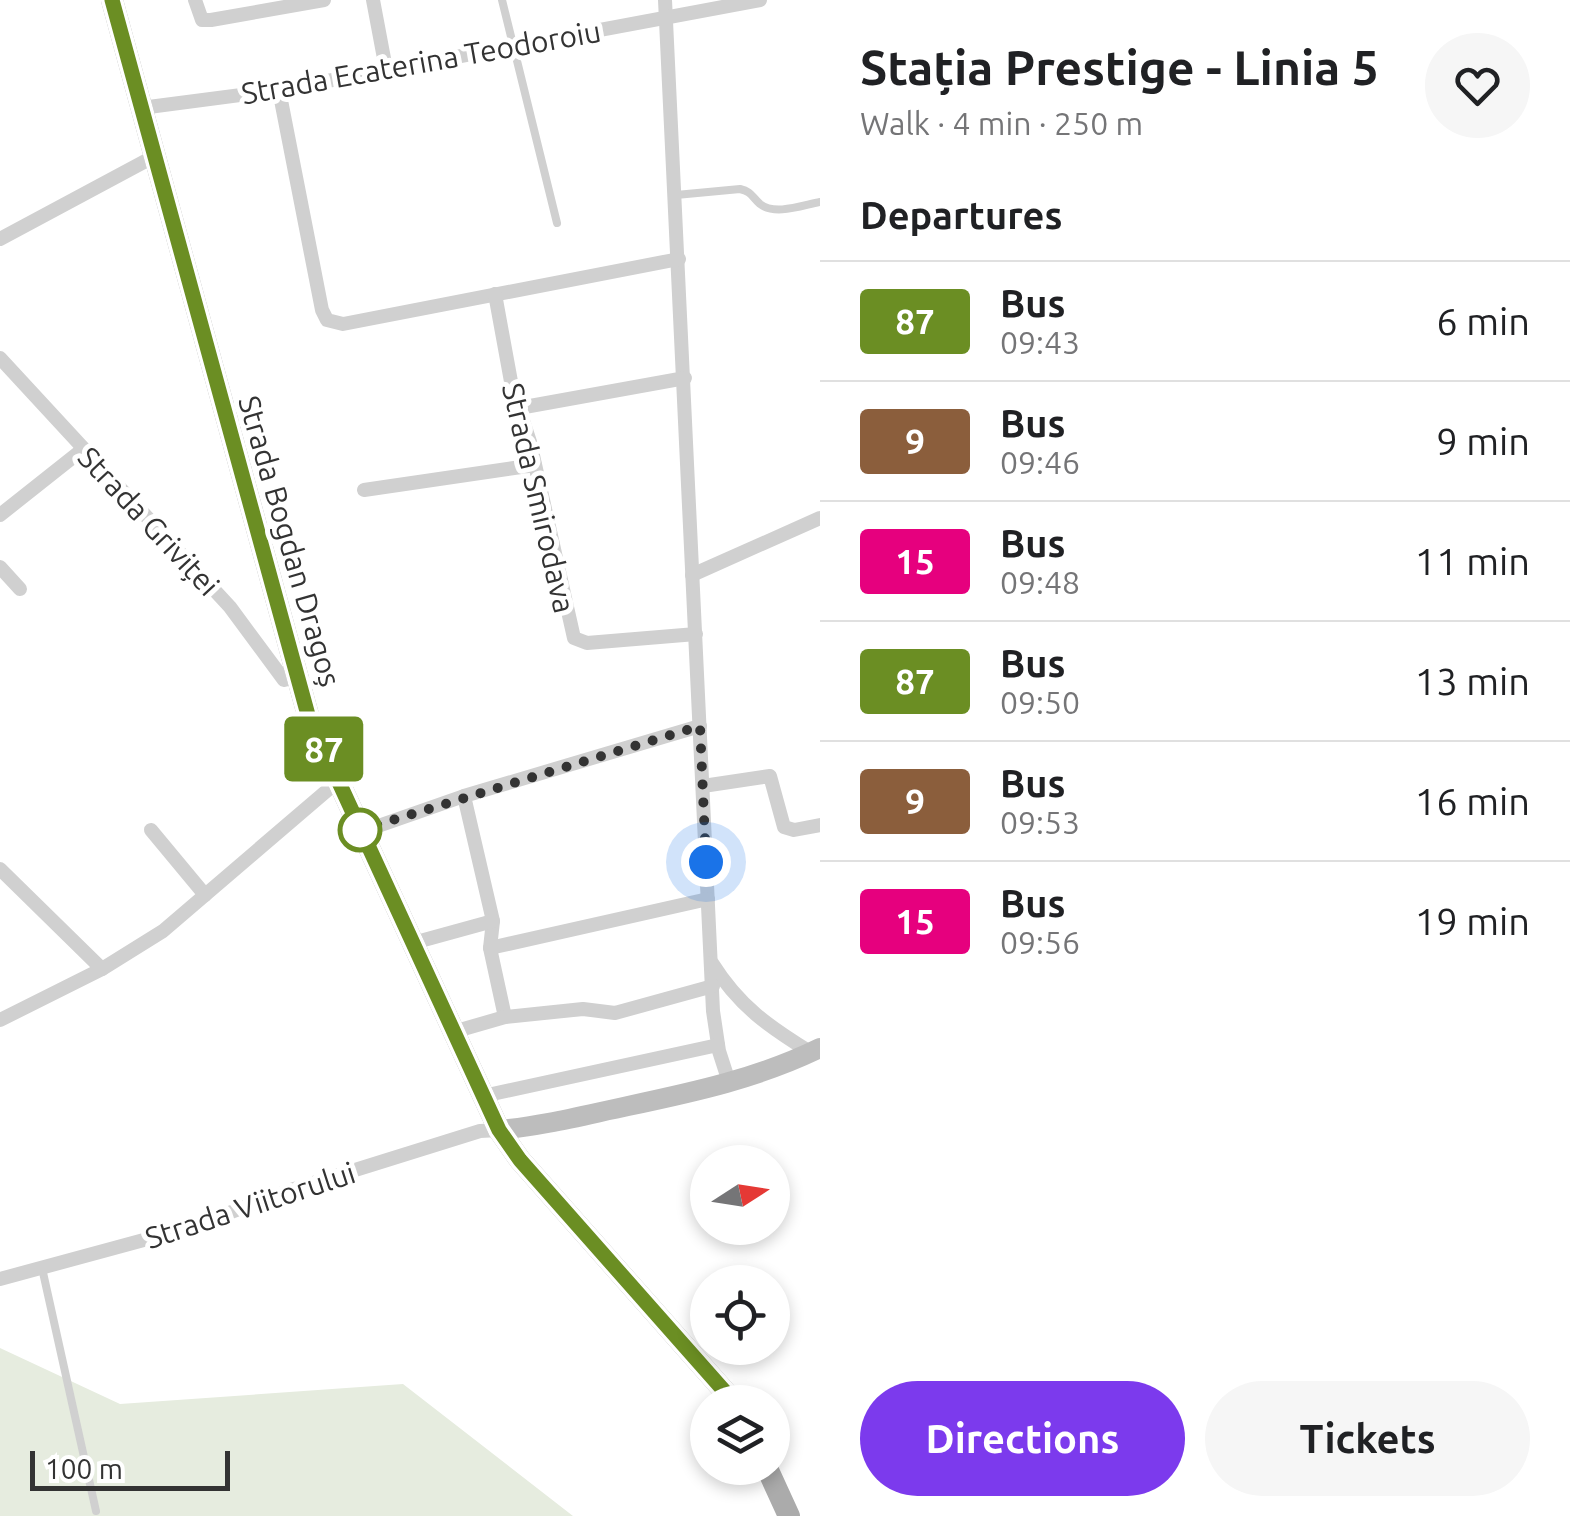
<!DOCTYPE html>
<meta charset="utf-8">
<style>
:root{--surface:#fff;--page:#f6f6f6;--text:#202124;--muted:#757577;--line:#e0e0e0;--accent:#7c3aed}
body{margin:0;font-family:Ubuntu,sans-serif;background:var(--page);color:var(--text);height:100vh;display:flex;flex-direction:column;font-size:38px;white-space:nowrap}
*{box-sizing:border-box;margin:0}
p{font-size:32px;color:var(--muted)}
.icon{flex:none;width:55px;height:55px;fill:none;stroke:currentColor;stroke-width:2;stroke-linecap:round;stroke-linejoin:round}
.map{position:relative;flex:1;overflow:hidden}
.drawer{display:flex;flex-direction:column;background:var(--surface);width:750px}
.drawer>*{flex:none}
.badge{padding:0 20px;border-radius:8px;font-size:35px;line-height:65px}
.needle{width:65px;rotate:78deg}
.tools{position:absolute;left:690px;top:1145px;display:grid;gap:20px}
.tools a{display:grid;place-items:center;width:100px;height:100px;border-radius:50%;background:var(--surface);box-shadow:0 5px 15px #0003;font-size:50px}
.scale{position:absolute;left:30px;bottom:25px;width:200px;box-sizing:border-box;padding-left:10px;border:5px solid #333;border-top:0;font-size:28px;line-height:35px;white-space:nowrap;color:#333;-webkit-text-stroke:8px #fff;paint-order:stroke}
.you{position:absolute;width:50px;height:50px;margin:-25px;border:8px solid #fff;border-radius:50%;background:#1a73e8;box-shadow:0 0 0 15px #1a73e833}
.map>.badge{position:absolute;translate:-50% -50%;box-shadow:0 0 0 5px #fff}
h2{padding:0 40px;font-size:38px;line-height:90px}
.round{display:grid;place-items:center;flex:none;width:105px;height:105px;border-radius:52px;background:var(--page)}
.head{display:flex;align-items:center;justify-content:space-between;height:170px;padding:0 40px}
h1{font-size:48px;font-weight:700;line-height:75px}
.primary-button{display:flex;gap:20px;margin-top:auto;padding:20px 40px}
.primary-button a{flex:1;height:115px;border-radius:60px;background:var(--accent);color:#fff;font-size:40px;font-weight:700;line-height:115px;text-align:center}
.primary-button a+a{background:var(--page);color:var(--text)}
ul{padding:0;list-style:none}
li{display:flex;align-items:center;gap:30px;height:120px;padding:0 40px;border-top:2px solid var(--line)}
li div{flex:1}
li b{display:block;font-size:38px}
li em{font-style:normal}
li .badge{min-width:110px;font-weight:700;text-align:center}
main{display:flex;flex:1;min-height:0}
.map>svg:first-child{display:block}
</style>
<main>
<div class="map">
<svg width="820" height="1516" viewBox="0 0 820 1516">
<rect width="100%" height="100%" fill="#fff"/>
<!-- green -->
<path fill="#e6ecdf" d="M0,1348L120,1404L403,1384L573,1516H0Z"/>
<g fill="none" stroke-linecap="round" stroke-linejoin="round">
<!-- lane -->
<g stroke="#d0d0d0" stroke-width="8">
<path d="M502,0L557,223"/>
<path d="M676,195L740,189C752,192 751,196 760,204C775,216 803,205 820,202"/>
<path d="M42,1268L96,1511"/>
</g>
<!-- street -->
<g stroke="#d0d0d0" stroke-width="14">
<path d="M195,0L202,20H211L324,0"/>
<path d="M373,0L386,69"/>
<path d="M665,0L713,1011L719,1051L729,1082"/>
<path d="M279,90L322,310L327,320L343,324L679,259"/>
<path d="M141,108L279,90L760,0"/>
<path d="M0,239L153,157"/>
<path d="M495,294L512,387L530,442L574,638L587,643L696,634"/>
<path d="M0,358L230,607L284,680L296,677"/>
<path d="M519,408L685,378"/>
<path d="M364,490L535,465"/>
<path d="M0,515L82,450"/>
<path d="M0,567L20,589"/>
<path d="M692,575L820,518"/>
<path d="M703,786L770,776L784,827L794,830L820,825"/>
<path d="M464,796L493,921L490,948L505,1017"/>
<path d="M151,830L205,895"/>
<path d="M361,832L464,796L700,726"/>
<path d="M0,869L102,969"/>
<path d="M413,943L493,921"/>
<path d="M490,948L708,899"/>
<path d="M712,963C739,1006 768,1026 810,1052"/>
<path d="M0,1020L102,969L163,931L330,788L339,784"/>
<path d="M453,1032L505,1017L583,1009L615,1013L713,986"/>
<path d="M483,1096L718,1045"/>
<path d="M0,1279L188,1228L291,1190L480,1131L499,1130"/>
</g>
<!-- secondary -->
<path stroke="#bdbdbd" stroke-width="20" d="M499,1130C543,1126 585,1115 628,1106C694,1092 759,1078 820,1048"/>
<!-- primary -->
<g stroke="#ababab" stroke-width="22">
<path d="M112,0L308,715L499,1130L520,1160L734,1402"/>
<path d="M767,1468L789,1516"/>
</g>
</g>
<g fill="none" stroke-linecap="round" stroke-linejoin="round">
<!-- line casing -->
<g stroke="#fff" stroke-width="22">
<path id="line" d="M112,0L308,715L499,1130L520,1160L734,1402"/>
</g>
<!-- line -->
<use href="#line" stroke="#6b8e23" stroke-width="15"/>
<!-- walk -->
<path stroke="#333" stroke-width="10" stroke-dasharray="0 18" d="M360,830L700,726L706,862"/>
</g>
<!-- markers -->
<circle fill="#fff" stroke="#6b8e23" stroke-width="5" cx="360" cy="830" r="20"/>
<g text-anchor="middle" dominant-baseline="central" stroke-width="10" stroke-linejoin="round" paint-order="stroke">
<!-- street labels -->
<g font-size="30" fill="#333" stroke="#fff">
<text transform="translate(421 62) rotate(-10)">Strada Ecaterina Teodoroiu</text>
<text transform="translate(539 498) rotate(77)">Strada Smirodava</text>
<text transform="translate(149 521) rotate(47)">Strada Griviței</text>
<text transform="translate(290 541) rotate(74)">Strada Bogdan Dragoș</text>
<text transform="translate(250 1205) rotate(-18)">Strada Viitorului</text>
</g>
</g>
</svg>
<div class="tools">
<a><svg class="needle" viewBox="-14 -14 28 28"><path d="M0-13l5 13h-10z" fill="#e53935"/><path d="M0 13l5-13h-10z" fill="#757577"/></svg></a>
<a><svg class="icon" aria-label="locate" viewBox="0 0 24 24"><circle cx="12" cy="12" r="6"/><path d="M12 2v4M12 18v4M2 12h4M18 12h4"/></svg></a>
<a><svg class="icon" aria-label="layers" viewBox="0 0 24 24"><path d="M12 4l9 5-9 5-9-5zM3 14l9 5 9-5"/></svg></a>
</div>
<div class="scale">100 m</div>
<div class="you" style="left:706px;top:862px"></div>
<b class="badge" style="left:324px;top:749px;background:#6b8e23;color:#fff">87</b>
</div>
<section class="drawer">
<div class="head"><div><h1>Stația Prestige - Linia 5</h1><p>Walk · 4 min · 250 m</p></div><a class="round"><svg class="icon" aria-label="heart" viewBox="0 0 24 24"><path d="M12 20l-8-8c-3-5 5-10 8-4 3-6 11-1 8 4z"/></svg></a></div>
<h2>Departures</h2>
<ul>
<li><span class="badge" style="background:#6b8e23;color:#fff">87</span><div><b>Bus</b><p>09:43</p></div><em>6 min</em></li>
<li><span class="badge" style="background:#8b5e3c;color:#fff">9</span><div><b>Bus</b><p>09:46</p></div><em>9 min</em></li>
<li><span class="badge" style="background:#e6007e;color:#fff">15</span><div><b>Bus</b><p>09:48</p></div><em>11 min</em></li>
<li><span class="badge" style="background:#6b8e23;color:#fff">87</span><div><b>Bus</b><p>09:50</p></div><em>13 min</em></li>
<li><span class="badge" style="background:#8b5e3c;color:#fff">9</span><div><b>Bus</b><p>09:53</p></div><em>16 min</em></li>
<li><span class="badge" style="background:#e6007e;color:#fff">15</span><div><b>Bus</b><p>09:56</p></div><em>19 min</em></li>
</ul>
<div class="primary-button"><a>Directions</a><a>Tickets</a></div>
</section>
</main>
